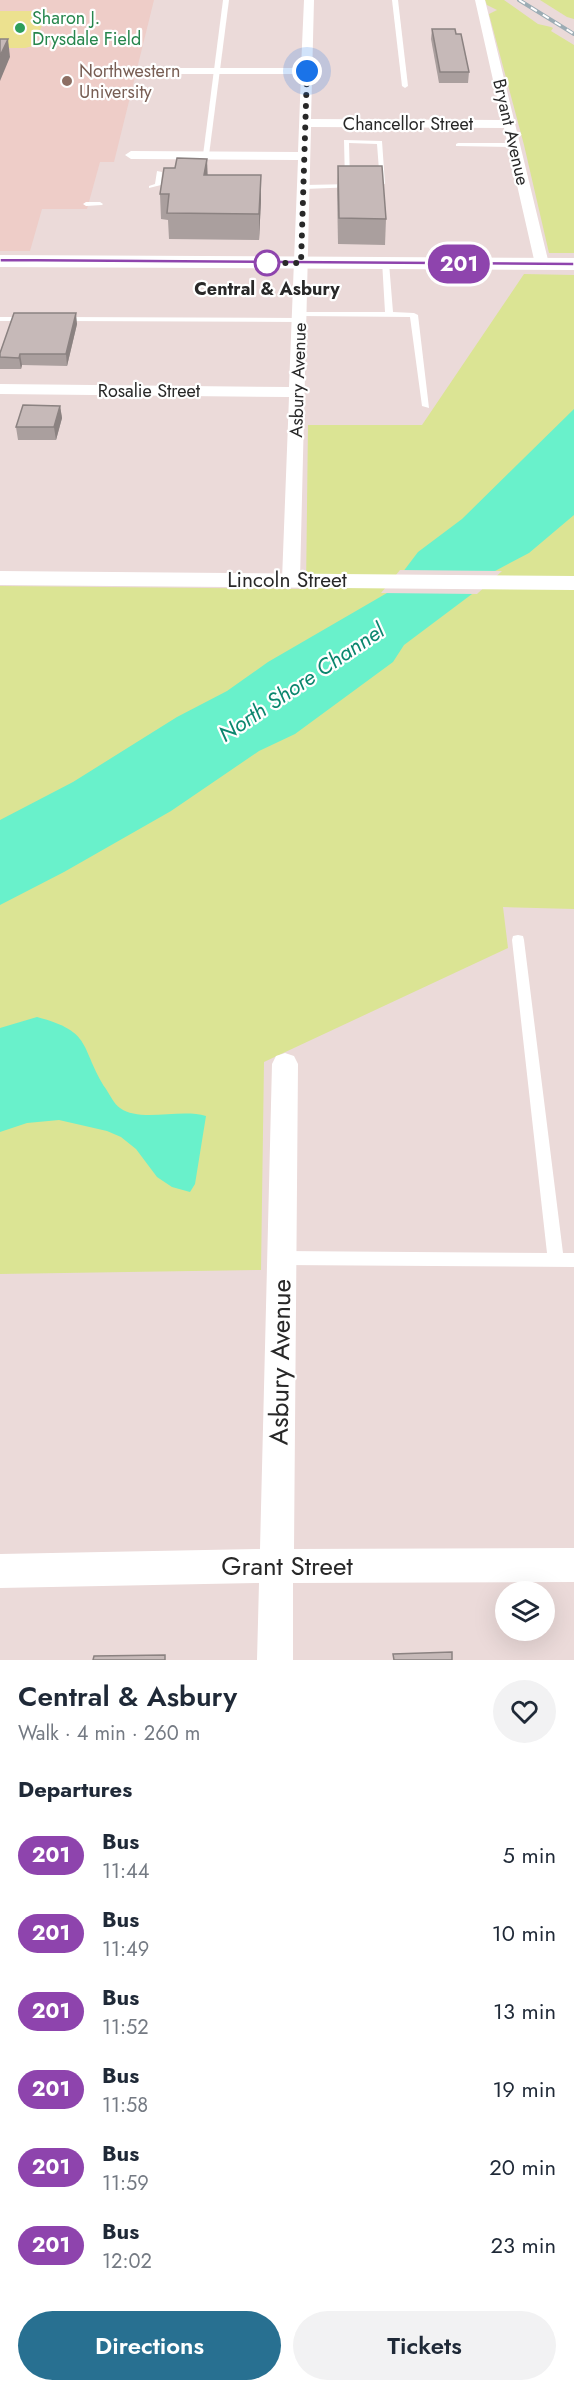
<!DOCTYPE html>
<meta charset="utf-8">
<style>
:root{--surface:#fff;--page:#f2f2f3;--text:#1f2937;--muted:#747a83;--accent:#287091}
body{margin:0;font-family:Jost,sans-serif;background:var(--page);color:var(--text);height:100vh;display:flex;flex-direction:column;font-size:22px;white-space:nowrap}
*{box-sizing:border-box;margin:0}
p{font-size:20px;color:var(--muted)}
.icon{flex:none;width:33px;height:33px;fill:none;stroke:currentColor;stroke-width:2;stroke-linecap:round;stroke-linejoin:round}
.map{position:relative;height:1660px;overflow:hidden}
.details{display:flex;flex-direction:column;background:var(--surface);flex:1}
.details>*{flex:none}
.badge{padding:0 12px;border-radius:20px;font-size:21px;line-height:39px}
.buttons{position:absolute;left:495px;top:1581px;display:grid;gap:12px}
.buttons a{display:grid;place-items:center;width:60px;height:60px;border-radius:50%;background:var(--surface);box-shadow:0 6px 24px #0002;font-size:30px}
.you{position:absolute;width:30px;height:30px;margin:-15px;border:4px solid #fff;border-radius:50%;background:#1a73e8;box-shadow:0 0 0 9px #1a73e833}
.map>.badge{position:absolute;translate:-50% -50%;box-shadow:0 0 0 3px #fff}
h2{padding:0 18px;font-size:22px;line-height:54px}
.round{display:grid;place-items:center;flex:none;width:63px;height:63px;border-radius:32px;background:var(--page)}
.summary{display:flex;align-items:center;justify-content:space-between;height:102px;padding:0 18px}
h1{font-size:28px;font-weight:600;line-height:45px}
.button{display:flex;gap:12px;margin-top:auto;padding:12px 18px}
.button a{flex:1;height:69px;border-radius:36px;background:var(--accent);color:#fff;font-size:24px;font-weight:600;line-height:69px;text-align:center}
.button a+a{background:var(--page);color:var(--text)}
ul{padding:0;list-style:none}
li{display:flex;align-items:center;gap:18px;height:78px;padding:0 18px}
li div{flex:1}
li b{display:block;font-size:22px}
li em{font-style:normal}
li .badge{min-width:66px;font-weight:700;text-align:center}
.map>svg:first-child{display:block}
</style>
<div class="map">
<svg width="574" height="1660" viewBox="0 0 574 1660">
<rect width="100%" height="100%" fill="#ebdad9"/>
<!-- education -->
<path fill="#eecdc8" d="M0,0H154L114,162H100L87,209H42L30,251H0Z"/>
<!-- green -->
<g fill="#dbe494">
<path d="M485,0H504L538,24L551,27L553,28L551,31L574,45V253H549L524,145L489,14L497,10L487,5Z"/>
<path d="M540,0H574V19L567,17Z"/>
<path d="M524,274L574,275V909L503,907L508,948L264,1062L261,1270L0,1274V586L306,589L308,425H422Z"/>
</g>
<!-- pitch -->
<path fill="#ece18f" d="M0,11H48L33,46L25,48H0Z"/>
<!-- water -->
<g fill="#69f1cb">
<path d="M574,409V515L529,553L495,571L472,594L404,645L393,662L295,734L259,751L171,811L64,872L0,905V820L73,782L177,717L227,691L268,662L387,593L418,552L462,519Z"/>
<path d="M37,1017C94,1032 79,1047 106,1089C110,1095 114,1104 120,1108C141,1123 180,1108 206,1116L195,1184L190,1192L172,1187L157,1177L136,1149L121,1137L107,1131L59,1120L27,1123L0,1132V1028Z"/>
</g>
<!-- pier -->
<path fill="#ebdad9" d="M400,570L502,571L477,594L381,593Z"/>
<g fill="none" stroke-linecap="round" stroke-linejoin="round">
<!-- service -->
<g fill="#fff" fill-rule="evenodd">
<path d="M223,0H229L209,155L206,157L203,155Z"/>
<path d="M392,0H398L408,86L405,88L402,86Z"/>
<path d="M344,140L382,141L385,184L380,183L377,144L349,143L350,181L345,182Z"/>
<path d="M458,143H515L518,145L515,147L456,146V144Z"/>
<path d="M157,171L162,172L161,185L149,188V186L155,184Z"/>
<path d="M354,184L357,186L356,187L304,189L301,187L304,185Z"/>
<path d="M100,202L103,204L102,205L86,206L83,204L86,202Z"/>
<path d="M382,261L389,263L393,312L414,313L418,315L429,408L422,406L410,317L300,316L296,314L300,312H385Z"/>
<path d="M0,317H29L33,319L29,321H0Z"/>
<path d="M58,317L299,318L303,320L299,322L61,321L57,319Z"/>
<path d="M518,935L523,936L524,940L563,1253H574V1267L282,1265L277,1263L274,1258L277,1253L282,1251L547,1253L512,940L513,936Z"/>
</g>
<!-- minor -->
<g fill="#fff" fill-rule="evenodd">
<path d="M304,0H314L311,119L502,120L475,0H485L549,264L542,268L535,264L504,128L311,127L300,580L298,584H284L282,580L289,397L0,394V384L289,387L298,160L131,159L125,155L131,151L298,152L301,74H145L139,71L145,68H301Z"/>
<path d="M285,1053L294,1056L298,1064L294,1549L574,1548V1582L293,1583V1660H257L259,1583L0,1588V1554L260,1549L272,1064L276,1056Z"/>
</g>
<!-- tertiary -->
<path fill="#fff" fill-rule="evenodd" d="M0,571L574,576V590L0,585Z"/>
<!-- secondary -->
<path fill="#fff" fill-rule="evenodd" d="M0,255L574,258V270L0,267Z"/>
<!-- rail casing -->
<g stroke="#9cacb4" stroke-width="4">
<path id="rail" d="M519,0L574,34"/>
</g>
<!-- rail -->
<use href="#rail" stroke="#fff" stroke-width="2" stroke-dasharray="7" stroke-linecap="butt"/>
</g>
<!-- wall -->
<g fill="#aa9f9e">
<path d="M432,29L469,72L468,83H439L431,39Z"/>
<path d="M207,159V175L261,200L259,240L169,239L168,220L161,219L160,194L175,168Z"/>
<path d="M338,166L386,219L385,245L338,244L337,190Z"/>
<path d="M77,324L67,366L22,365L21,369H0V353Z"/>
<path d="M60,406L62,418L56,440H18L16,427Z"/>
</g>
<!-- shaded-wall -->
<g fill="#8b8281">
<path d="M8,39L10,57L0,81V56Z"/>
<path d="M207,159L208,183L204,175Z"/>
<path d="M261,175V200L259,240V214Z"/>
<path d="M76,313L77,324L67,366L66,354Z"/>
<path d="M20,354L22,365L21,369L19,358Z"/>
<path d="M60,406L62,418L56,440L54,427Z"/>
</g>
<!-- building -->
<g fill="#c6b9b8" stroke="#8b8281" stroke-width="1.5">
<path d="M432,29H455L456,34H461L469,72H440Z"/>
<path d="M0,39H8L0,56Z"/>
<path d="M177,158L207,159L204,175H261L259,214L167,213L169,194H160L164,168H175Z"/>
<path d="M338,166H382L386,219L339,218Z"/>
<path d="M14,313H76L66,354H20L19,358L0,357V353Z"/>
<path d="M23,405L60,406L54,427H16Z"/>
<path d="M452,1652V1660H394L393,1654Z"/>
<path d="M165,1655V1660H93L94,1656Z"/>
</g>
<!-- line -->
<path fill="#8e44ad" stroke="#fff" stroke-width="1.5" d="M0,258L574,262V266L0,262Z"/>
<g fill="none" stroke-linecap="round" stroke-linejoin="round">
<!-- walk -->
<path stroke="#282828" stroke-width="6" stroke-dasharray="0 10.8" d="M267,263H260H301L307,71"/>
</g>
<!-- markers -->
<circle fill="#2e9e5b" stroke="#fff" stroke-width="2" cx="20" cy="28" r="6"/>
<circle fill="#8d6e63" stroke="#fff" stroke-width="2" cx="67" cy="81" r="6"/>
<circle fill="#fff" stroke="#8e44ad" stroke-width="3" cx="267" cy="263" r="12"/>
<g text-anchor="middle" dominant-baseline="central" stroke-width="4.5" stroke-linejoin="round" paint-order="stroke">
<!-- far-leisure labels -->
<g font-size="18" fill="#27864d" stroke="#fff" text-anchor="start">
<text x="32" y="18">Sharon J.<tspan x="32" dy="21">Drysdale Field</tspan></text>
</g>
<!-- far-education labels -->
<g font-size="18" fill="#785e54" stroke="#fff" text-anchor="start">
<text x="79" y="71">Northwestern<tspan x="79" dy="21">University</tspan></text>
</g>
<!-- far-street labels -->
<g font-size="18" fill="#282828" stroke="#fff">
<text x="408" y="124">Chancellor Street</text>
<text transform="translate(511 132) rotate(77)">Bryant Avenue</text>
<text transform="translate(298 380) rotate(-88)">Asbury Avenue</text>
<text x="149" y="391">Rosalie Street</text>
</g>
<!-- far-stop labels -->
<g font-size="18" font-weight="bold" fill="#282828" stroke="#fff">
<text x="267" y="289">Central &amp; Asbury</text>
</g>
<!-- street labels -->
<g font-size="21" fill="#282828" stroke="#fff">
<text x="287" y="580">Lincoln Street</text>
</g>
<!-- water labels -->
<g font-size="22" font-style="italic" fill="#0b866e" stroke="#fff">
<text transform="translate(301 682) rotate(-34)">North Shore Channel</text>
</g>
<!-- near-street labels -->
<g font-size="26" fill="#282828" stroke="#fff">
<text transform="translate(280 1362) rotate(-89)">Asbury Avenue</text>
<text x="287" y="1566">Grant Street</text>
</g>
</g>
</svg>
<div class="buttons">
<a><svg class="icon" aria-label="layers" viewBox="0 0 24 24"><path d="M12 4l9 5-9 5-9-5zM3 14l9 5 9-5"/></svg></a>
</div>
<div class="you" style="left:307px;top:71px"></div>
<b class="badge" style="left:459px;top:264px;background:#8e44ad;color:#fff">201</b>
</div>
<section class="details">
<div class="summary"><div><h1>Central &amp; Asbury</h1><p>Walk · 4 min · 260 m</p></div><a class="round"><svg class="icon" aria-label="heart" viewBox="0 0 24 24"><path d="M12 20l-8-8c-3-5 5-10 8-4 3-6 11-1 8 4z"/></svg></a></div>
<h2>Departures</h2>
<ul>
<li><span class="badge" style="background:#8e44ad;color:#fff">201</span><div><b>Bus</b><p>11:44</p></div><em>5 min</em></li>
<li><span class="badge" style="background:#8e44ad;color:#fff">201</span><div><b>Bus</b><p>11:49</p></div><em>10 min</em></li>
<li><span class="badge" style="background:#8e44ad;color:#fff">201</span><div><b>Bus</b><p>11:52</p></div><em>13 min</em></li>
<li><span class="badge" style="background:#8e44ad;color:#fff">201</span><div><b>Bus</b><p>11:58</p></div><em>19 min</em></li>
<li><span class="badge" style="background:#8e44ad;color:#fff">201</span><div><b>Bus</b><p>11:59</p></div><em>20 min</em></li>
<li><span class="badge" style="background:#8e44ad;color:#fff">201</span><div><b>Bus</b><p>12:02</p></div><em>23 min</em></li>
</ul>
<div class="button"><a>Directions</a><a>Tickets</a></div>
</section>
